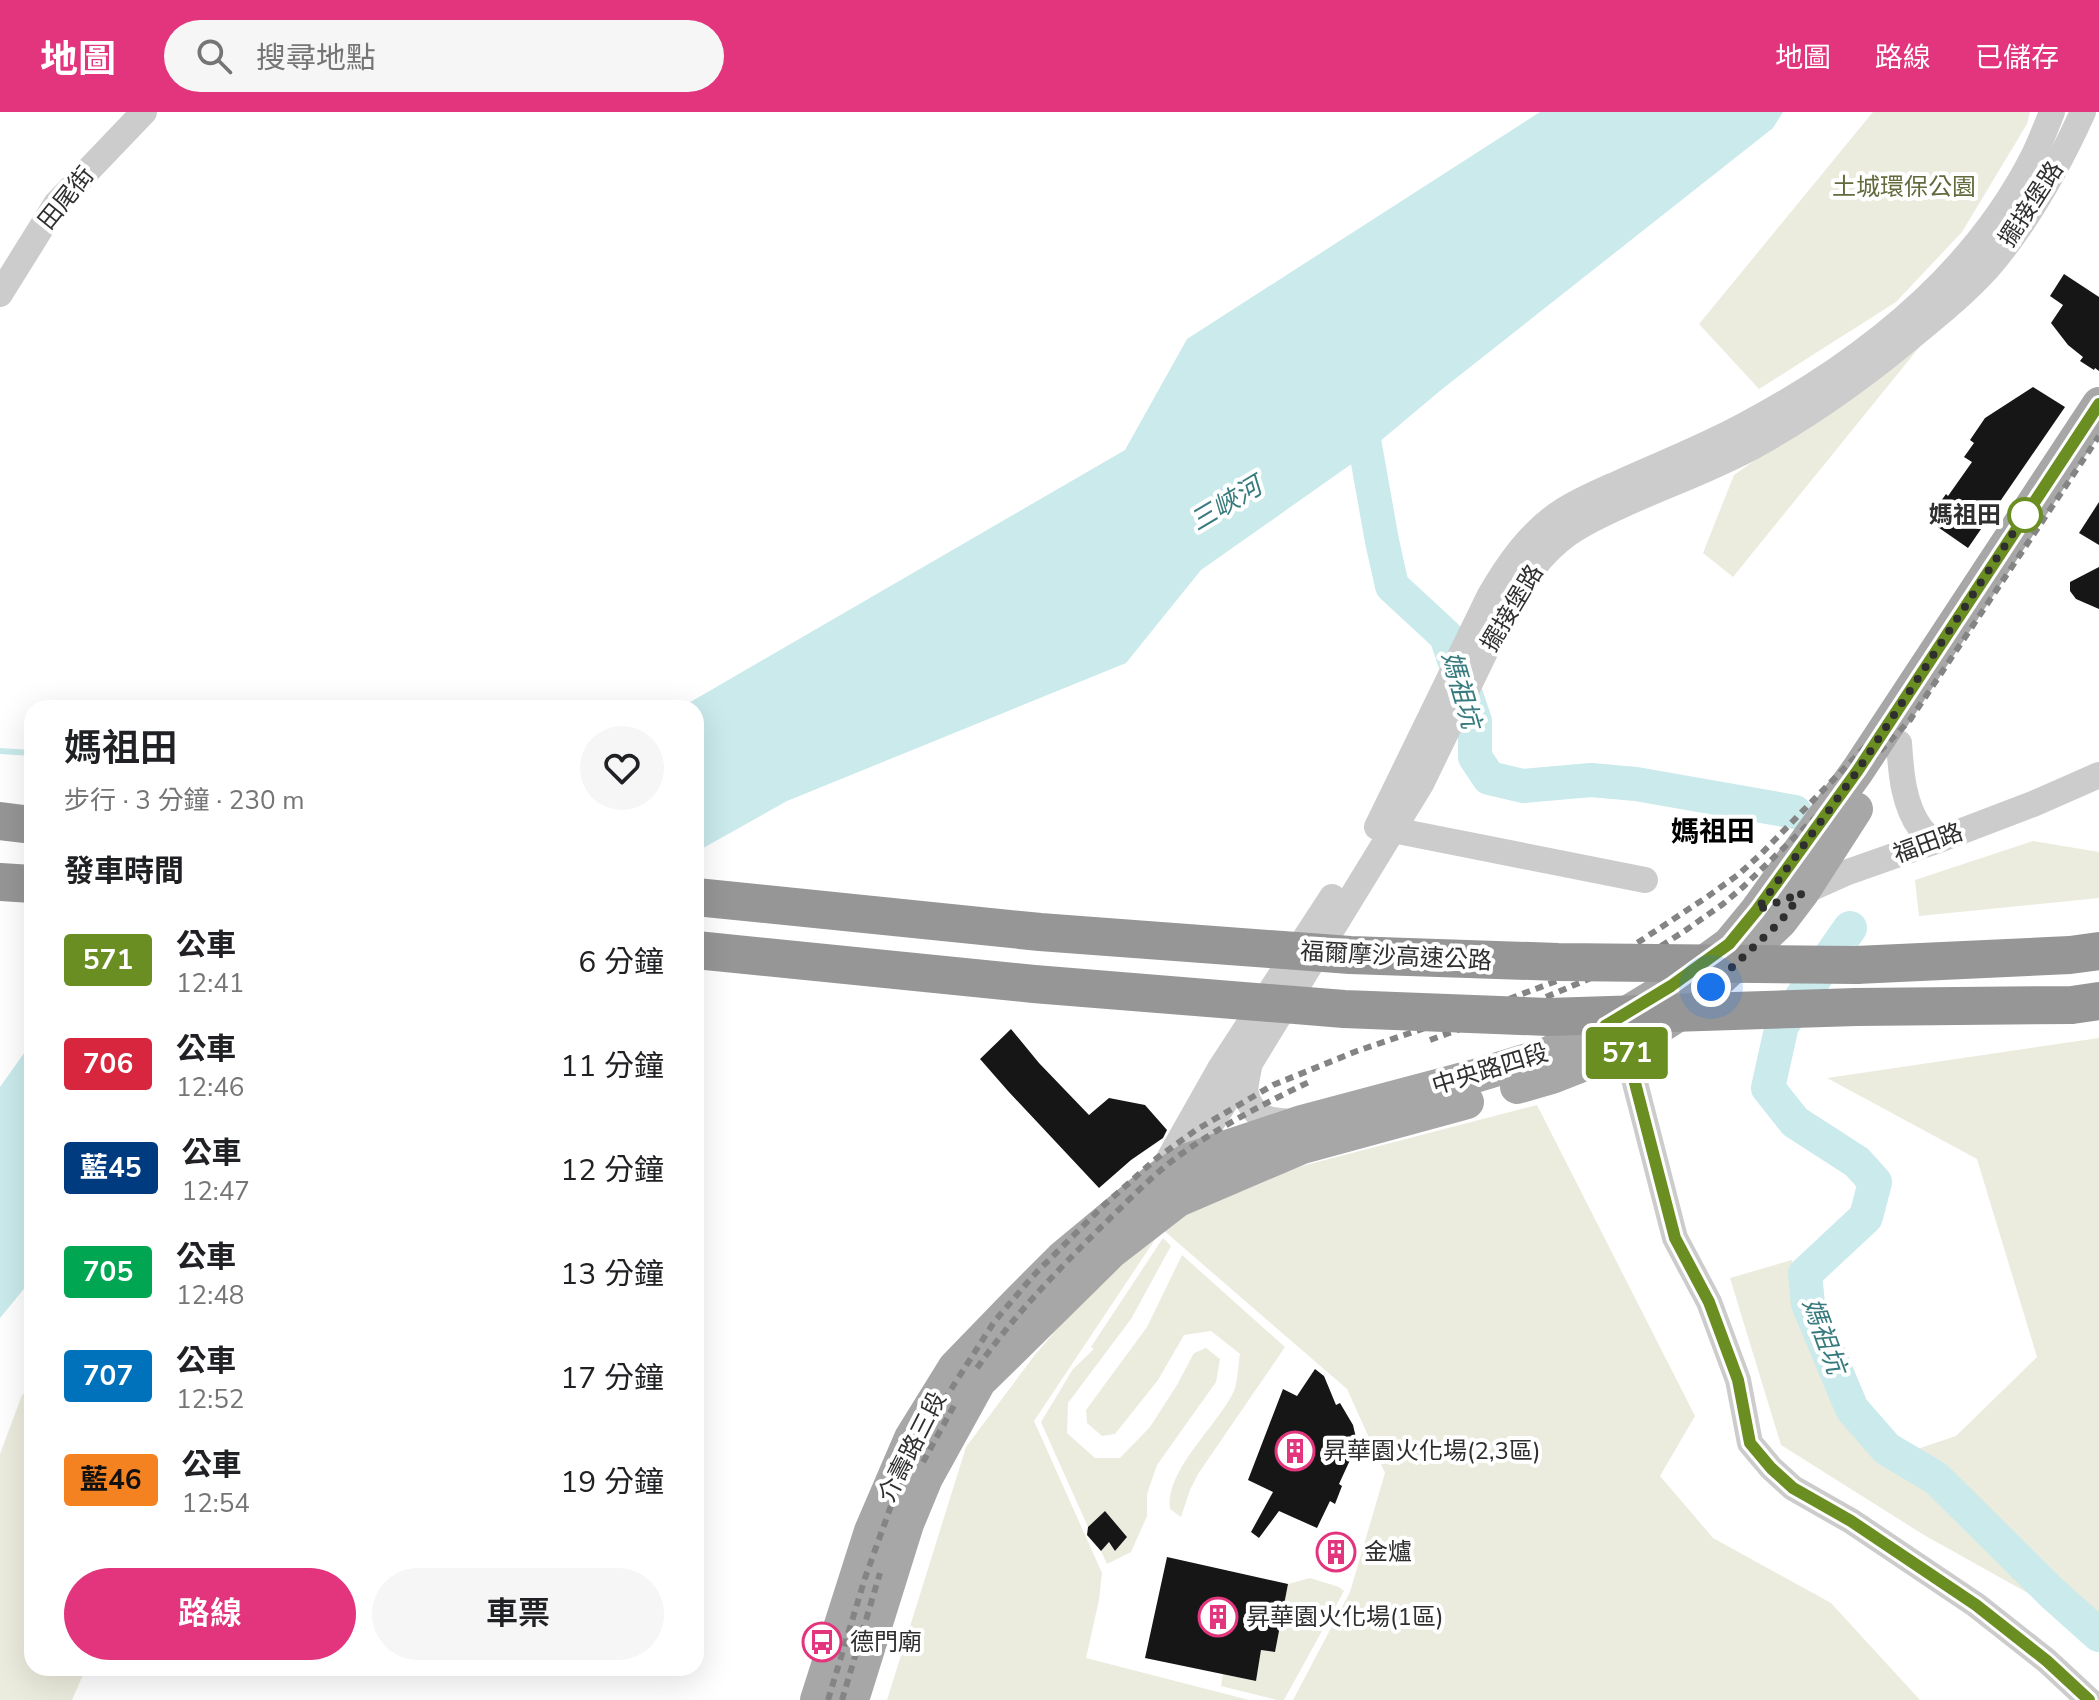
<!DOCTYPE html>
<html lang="zh-TW">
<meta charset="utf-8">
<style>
:root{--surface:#fff;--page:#f6f6f6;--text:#202124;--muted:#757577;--accent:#e3357e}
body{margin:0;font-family:"Nunito Sans","Noto Sans TC",sans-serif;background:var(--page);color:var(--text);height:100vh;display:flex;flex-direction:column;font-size:30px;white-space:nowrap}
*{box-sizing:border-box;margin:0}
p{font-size:26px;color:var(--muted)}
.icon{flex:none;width:44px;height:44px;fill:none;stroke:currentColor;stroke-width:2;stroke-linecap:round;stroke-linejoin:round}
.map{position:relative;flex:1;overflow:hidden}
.details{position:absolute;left:24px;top:588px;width:680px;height:976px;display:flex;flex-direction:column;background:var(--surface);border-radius:24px;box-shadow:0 8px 32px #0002}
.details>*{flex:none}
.badge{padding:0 16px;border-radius:6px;font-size:28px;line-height:52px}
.you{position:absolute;width:40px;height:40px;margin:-20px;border:6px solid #fff;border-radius:50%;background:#1a73e8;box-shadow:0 0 0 12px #1a73e833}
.map>.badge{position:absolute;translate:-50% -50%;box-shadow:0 0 0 4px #fff}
h2{padding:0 40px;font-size:30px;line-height:72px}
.round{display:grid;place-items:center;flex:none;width:84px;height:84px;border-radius:42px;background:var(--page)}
.head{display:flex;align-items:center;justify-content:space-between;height:136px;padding:0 40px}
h1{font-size:38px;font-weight:600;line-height:60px}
.primary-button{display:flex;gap:16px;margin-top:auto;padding:16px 40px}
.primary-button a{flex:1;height:92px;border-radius:48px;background:var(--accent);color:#fff;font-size:32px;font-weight:600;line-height:92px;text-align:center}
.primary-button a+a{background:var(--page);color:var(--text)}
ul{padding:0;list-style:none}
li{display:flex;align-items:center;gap:24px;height:104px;padding:0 40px}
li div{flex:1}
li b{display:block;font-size:30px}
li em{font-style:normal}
li .badge{min-width:88px;font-weight:700;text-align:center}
header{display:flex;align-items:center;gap:48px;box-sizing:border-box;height:112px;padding:0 40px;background:var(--accent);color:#fff}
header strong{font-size:38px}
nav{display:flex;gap:44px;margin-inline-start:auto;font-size:28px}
.search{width:560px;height:72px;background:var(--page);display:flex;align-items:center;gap:20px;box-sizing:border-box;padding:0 28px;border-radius:44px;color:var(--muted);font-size:30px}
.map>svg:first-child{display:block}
</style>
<header>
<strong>地圖</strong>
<div class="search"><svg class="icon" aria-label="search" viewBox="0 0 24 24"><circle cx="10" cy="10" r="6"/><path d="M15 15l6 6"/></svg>搜尋地點</div>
<nav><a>地圖</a><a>路線</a><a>已儲存</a></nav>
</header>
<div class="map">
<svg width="2099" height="1588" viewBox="0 0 2099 1588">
<rect width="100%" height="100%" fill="#fff"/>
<!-- green -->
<g fill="#ebecdd">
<path d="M1873,0H2030L2027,12L1962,120L1896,190L1759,277L1699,212Z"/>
<path d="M1926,227L1733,465L1703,441L1734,363Z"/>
<path d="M2033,729L2099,740V786L1919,804L1915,768Z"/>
<path d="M2099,926V1521L1924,1423L1781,1333L1730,1166L1792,1148L1819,1249L1879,1350L1956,1324L2037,1245L1977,1047L1827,966Z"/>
<path d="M1537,993L1695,1304L1660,1364L1713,1426L1831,1491L1920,1588H1293L1350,1480L1385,1361L1347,1277L1162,1117L1034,1309L1102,1461L1099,1488L1086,1546L1249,1588H887L966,1335L1034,1244L1116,1148L1177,1098L1302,1054Z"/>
<path d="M1163,1126L1171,1134L1131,1207L1068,1291L1067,1321L1095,1346H1120L1150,1315L1177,1273L1194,1241L1206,1236L1220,1247L1216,1270L1157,1353L1147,1382V1404L1131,1440L1107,1452L1101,1439L1109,1430L1115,1439L1127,1425L1105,1399L1088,1415L1041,1310L1073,1257L1094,1237L1091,1235Z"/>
<path d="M1182,1143L1285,1235L1198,1362L1190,1378L1181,1405L1170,1397C1164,1359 1219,1312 1234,1279C1238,1268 1238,1253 1240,1242L1211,1219L1184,1223L1158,1268L1115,1322L1102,1324L1087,1311L1086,1298L1147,1215Z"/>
<path d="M32,1275V1556H86L72,1588H0V1342L22,1283Z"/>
<path d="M1310,1466L1339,1475L1344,1479L1284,1588H1277L1221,1574L1223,1562L1256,1569L1261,1538L1275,1540L1288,1472Z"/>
</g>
<!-- water -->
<g fill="#caeaec">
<path d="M1540,0H1783L1773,16L1441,278L1360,346L1201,458L1126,551L787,689L696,740V596H680L1125,338L1187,227Z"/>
<path d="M32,930V1167L0,1206V975Z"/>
</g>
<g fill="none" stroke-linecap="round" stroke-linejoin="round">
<!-- stream -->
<path stroke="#caeaec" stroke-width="6" d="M0,639L32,641"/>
<!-- river -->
<g stroke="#caeaec" stroke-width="34">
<path d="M1359,300L1382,429L1392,474L1446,524L1475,609V645L1489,666L1523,674L1591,668L1636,672L1795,700"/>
<path d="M1850,816L1782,913L1768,976L1795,1010L1857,1050L1875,1070L1866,1105L1805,1162L1808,1192L1852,1297L1887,1337L1936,1366L2052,1481L2099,1523"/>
</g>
</g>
<!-- building -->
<g fill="#161616">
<path d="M2064,162L2099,185V259L2095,256L2094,258L2080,249L2083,245L2068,233L2051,211L2063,193L2050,184Z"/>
<path d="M2033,275L2065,295L1968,436L1932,411L1940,399L1936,396L1946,382L1948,384L1972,350L1964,345L1974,331L1970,328L1985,306Z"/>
<path d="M2099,390V433L2079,421Z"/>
<path d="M2099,455V497L2076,487L2070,479V470Z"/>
<path d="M1011,917L1039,951L1089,1003L1109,986L1145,993L1167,1018L1163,1026L1131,1048L1099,1076L1008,979L980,947Z"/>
<path d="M1315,1257L1324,1264L1336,1293L1340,1291L1353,1313L1357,1330L1328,1338L1350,1348L1339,1372L1342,1374L1335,1392L1330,1389L1317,1416L1279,1399L1259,1426L1251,1420L1273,1380L1248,1368L1283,1277L1297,1284Z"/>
<path d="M1105,1399L1127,1425L1115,1439L1109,1430L1101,1439L1087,1423L1088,1415Z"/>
<path d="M1333,1424L1353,1434L1340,1457L1320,1446Z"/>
<path d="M1167,1445L1288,1472L1275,1540L1261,1538L1256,1569L1145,1546Z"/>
</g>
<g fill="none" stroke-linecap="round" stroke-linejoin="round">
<!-- minor -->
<g stroke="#ccc" stroke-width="26">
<path d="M0,182L56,92L144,0"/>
<path d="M1899,631C1901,660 1903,693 1921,717C1925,722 1931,726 1936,729"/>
<path d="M1377,715L1490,483C1508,452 1530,420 1561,400C1579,388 1601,379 1621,370C1661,352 1704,335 1743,314C1860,252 1972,165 2033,45C2040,31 2046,15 2052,0"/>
<path d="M1378,715L1645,768"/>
<path d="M1801,781L1848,760L1936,729L2033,692L2099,663"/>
<path d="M1614,923L1626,936L1675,1126L1709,1190L1738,1268L1750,1331L1771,1356L1793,1376L1851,1409L1976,1493L2047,1549L2089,1588"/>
<path d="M1249,955C1248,963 1244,975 1246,982C1253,1008 1272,1009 1294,1010"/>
<path d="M1165,1054L1221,955L1332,785"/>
<path d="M1187,1054L1188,1048L1250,951L1421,672L1504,501C1521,471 1540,442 1568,422C1586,409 1607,400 1627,391C1669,372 1714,356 1754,334C1814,301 1870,260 1922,216C1947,196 1973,174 1993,150C2030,105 2059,53 2083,0"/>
</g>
<!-- major -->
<g stroke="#a7a7a7" stroke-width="34">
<path d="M1517,975L1552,965L1626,936L1689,896L1780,810L1802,781L1856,697"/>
<path d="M817,1588L871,1419L911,1326L955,1255L1017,1191L1063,1145L1157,1067L1188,1048L1302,1010L1475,964L1547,942L1605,914L1671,874L1729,832L1757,798L1858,658L2099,292"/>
<path d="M852,1588L907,1412L926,1366L979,1270L1112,1139L1178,1088L1302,1035L1467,990"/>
</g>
<!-- highway -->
<g stroke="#969696" stroke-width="38">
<path d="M0,709L32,713"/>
<path d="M0,770L32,772"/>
<path d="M1856,853L2070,843L2099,839"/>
<path d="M1856,895L2072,893L2099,889"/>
</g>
<!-- rail -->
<g stroke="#848484" stroke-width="6" stroke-dasharray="8 6" stroke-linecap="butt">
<path d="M1546,885L1650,841L1686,818L1723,792L1743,775L1821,700L1910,608L2099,324"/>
<path d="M1430,928L1520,895"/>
<path d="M977,1256C1012,1206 1053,1163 1097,1119C1123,1094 1148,1067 1177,1045C1217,1016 1265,991 1309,970"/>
<path d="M923,1350L956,1290"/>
<path d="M828,1588L865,1466L901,1366L932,1307L994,1210L1033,1164L1103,1094L1157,1046L1196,1018L1273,973L1357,939L1493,893L1554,870L1628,837L1707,785L1739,762L1762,741L1898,601L2099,298"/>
<path d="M842,1588L880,1461"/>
</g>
<!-- highway-bridge -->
<g stroke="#969696" stroke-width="38">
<path d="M696,785L1040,820L1350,843L1558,850L1856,853"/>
<path d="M696,838L1034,872L1344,897L1548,905L1856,895"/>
</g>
</g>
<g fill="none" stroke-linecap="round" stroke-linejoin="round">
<!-- line casing -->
<g stroke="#fff" stroke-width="18">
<path id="line" d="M2089,1588L2047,1549L1976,1493L1851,1409L1793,1376L1771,1356L1750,1331L1738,1268L1709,1190L1675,1126L1626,936L1605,914L1671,874L1729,832L1757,798L1858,658L2099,292"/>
</g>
<!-- line -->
<use href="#line" stroke="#6b8e23" stroke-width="12"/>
<!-- walk -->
<path stroke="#2f2f2f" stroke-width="8" stroke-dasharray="0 14.4" d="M1711,875L1780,810L1802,781L1757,798L1858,658L2025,403"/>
</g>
<!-- icons -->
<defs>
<g id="building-ring" transform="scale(2)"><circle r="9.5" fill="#fff" stroke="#e3357e" stroke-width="1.5"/><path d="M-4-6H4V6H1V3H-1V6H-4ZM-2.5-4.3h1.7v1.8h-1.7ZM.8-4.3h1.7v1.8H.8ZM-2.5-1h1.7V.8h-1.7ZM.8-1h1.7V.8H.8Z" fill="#e3357e"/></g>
<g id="bus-ring" transform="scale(2)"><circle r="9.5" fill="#fff" stroke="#e3357e" stroke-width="1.5"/><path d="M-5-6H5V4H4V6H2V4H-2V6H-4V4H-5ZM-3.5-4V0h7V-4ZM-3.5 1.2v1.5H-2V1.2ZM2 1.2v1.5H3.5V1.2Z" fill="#e3357e"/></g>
</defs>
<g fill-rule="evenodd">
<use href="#building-ring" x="1295" y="1339"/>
<use href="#building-ring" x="1336" y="1440"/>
<use href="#building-ring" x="1218" y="1505"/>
<use href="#bus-ring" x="822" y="1530"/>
</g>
<!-- markers -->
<circle fill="#fff" stroke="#6b8e23" stroke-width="4" cx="2025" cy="403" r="16"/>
<g text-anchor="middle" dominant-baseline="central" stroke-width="8" stroke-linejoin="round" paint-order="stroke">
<!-- park labels -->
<g font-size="24" fill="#626b3d" stroke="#fff">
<text x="1904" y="75">土城環保公園</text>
</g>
<!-- street labels -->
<g font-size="24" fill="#2f2f2f" stroke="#fff">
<text transform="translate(66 86) rotate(-51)">田尾街</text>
<text transform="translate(2031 92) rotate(-57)">擺接堡路</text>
<text transform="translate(1512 496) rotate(-59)">擺接堡路</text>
<text transform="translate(1928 731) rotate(-20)">福田路</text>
<text transform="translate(1396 844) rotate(3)">福爾摩沙高速公路</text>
<text transform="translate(1490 957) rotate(-17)">中央路四段</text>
<text transform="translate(912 1335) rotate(-63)">介壽路三段</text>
</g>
<!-- stop labels -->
<g font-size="24" font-weight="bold" fill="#2f2f2f" stroke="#fff" text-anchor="end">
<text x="2001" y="403">媽祖田</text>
</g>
<!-- poi labels -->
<g font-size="24" fill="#2f2f2f" stroke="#fff" text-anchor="start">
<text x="1323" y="1339">昇華園火化場(2,3區)</text>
<text x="1364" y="1440">金爐</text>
<text x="1246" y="1505">昇華園火化場(1區)</text>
<text x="850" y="1530">德門廟</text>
</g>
<!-- water labels -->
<g font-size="26" font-style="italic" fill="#377b7e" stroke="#fff">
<text transform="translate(1226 392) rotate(-31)">三峽河</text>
<text transform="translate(1461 578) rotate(74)">媽祖坑</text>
<text transform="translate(1824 1224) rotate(70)">媽祖坑</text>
</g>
<!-- quarter labels -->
<g font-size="28" font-weight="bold" fill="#000" stroke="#fff">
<text x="1713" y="720">媽祖田</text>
</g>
</g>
</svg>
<div class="you" style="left:1711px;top:875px"></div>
<b class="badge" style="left:1627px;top:941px;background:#6b8e23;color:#fff">571</b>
<section class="details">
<div class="head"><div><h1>媽祖田</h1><p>步行 · 3 分鐘 · 230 m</p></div><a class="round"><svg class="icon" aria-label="heart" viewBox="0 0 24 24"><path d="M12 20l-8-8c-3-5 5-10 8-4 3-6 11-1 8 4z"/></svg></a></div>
<h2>發車時間</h2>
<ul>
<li><span class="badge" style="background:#6b8e23;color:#fff">571</span><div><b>公車</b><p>12:41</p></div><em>6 分鐘</em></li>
<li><span class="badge" style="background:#d7263d;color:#fff">706</span><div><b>公車</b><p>12:46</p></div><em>11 分鐘</em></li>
<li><span class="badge" style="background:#003b80;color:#fff">藍45</span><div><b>公車</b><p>12:47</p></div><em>12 分鐘</em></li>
<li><span class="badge" style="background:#00a651;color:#fff">705</span><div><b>公車</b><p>12:48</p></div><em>13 分鐘</em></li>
<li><span class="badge" style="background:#0072bc;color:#fff">707</span><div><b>公車</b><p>12:52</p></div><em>17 分鐘</em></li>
<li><span class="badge" style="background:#f58220;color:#111">藍46</span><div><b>公車</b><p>12:54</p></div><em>19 分鐘</em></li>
</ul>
<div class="primary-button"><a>路線</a><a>車票</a></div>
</section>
</div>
